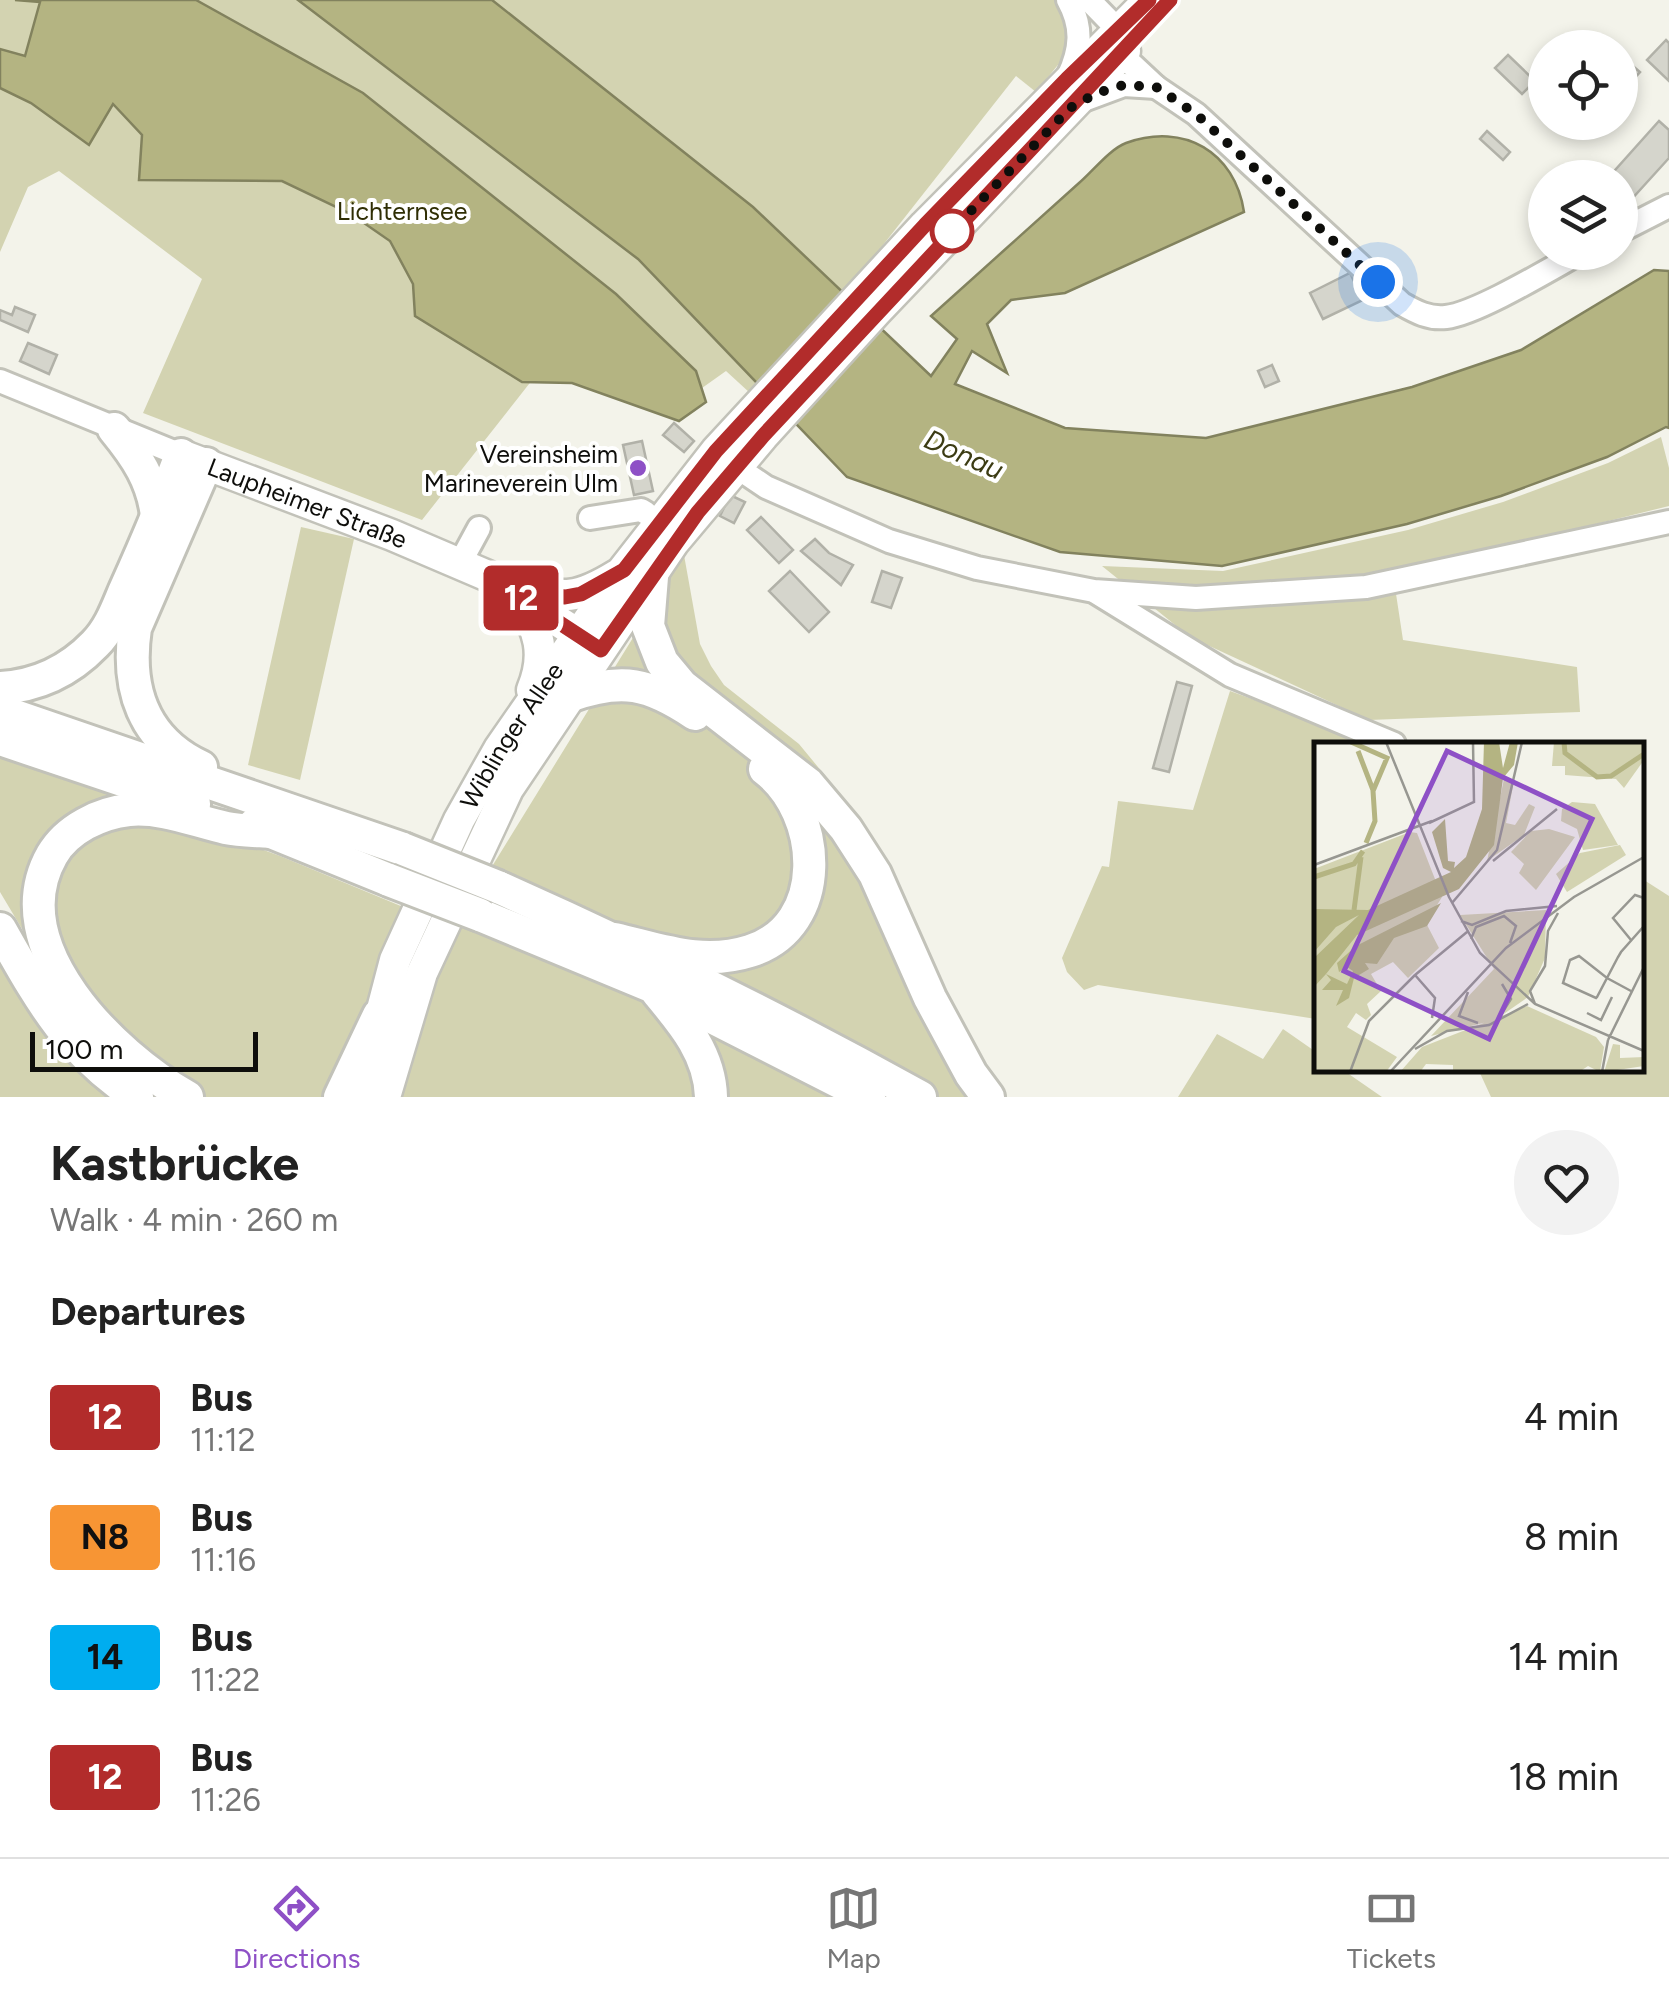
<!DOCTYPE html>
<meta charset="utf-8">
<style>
:root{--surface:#fff;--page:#f2f2f2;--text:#222;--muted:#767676;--line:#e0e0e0;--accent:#8e50c6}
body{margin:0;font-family:Figtree,sans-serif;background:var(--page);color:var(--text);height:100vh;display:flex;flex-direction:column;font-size:38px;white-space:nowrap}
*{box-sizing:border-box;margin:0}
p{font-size:32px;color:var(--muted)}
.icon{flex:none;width:55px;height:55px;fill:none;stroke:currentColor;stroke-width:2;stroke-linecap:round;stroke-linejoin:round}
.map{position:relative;height:1097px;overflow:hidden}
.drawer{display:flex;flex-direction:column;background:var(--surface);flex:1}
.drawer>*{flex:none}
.badge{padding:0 20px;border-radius:8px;font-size:35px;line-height:65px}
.tools{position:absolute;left:1528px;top:30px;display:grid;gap:20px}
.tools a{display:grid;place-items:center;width:110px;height:110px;border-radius:50%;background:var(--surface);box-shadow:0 5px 15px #0003;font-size:50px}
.scale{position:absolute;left:30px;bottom:25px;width:228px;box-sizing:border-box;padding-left:10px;border:5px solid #0e0e0b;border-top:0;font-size:28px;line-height:35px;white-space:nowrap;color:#0e0e0b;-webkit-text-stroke:8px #fff;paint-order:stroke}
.you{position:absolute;width:50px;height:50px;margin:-25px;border:8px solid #fff;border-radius:50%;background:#1a73e8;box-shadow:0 0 0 15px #1a73e833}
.map>.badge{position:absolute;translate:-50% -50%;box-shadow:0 0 0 5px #fff}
h2{padding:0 50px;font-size:38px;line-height:90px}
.round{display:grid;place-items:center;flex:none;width:105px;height:105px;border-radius:52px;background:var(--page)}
.headline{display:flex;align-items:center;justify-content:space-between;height:170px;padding:0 50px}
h1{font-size:48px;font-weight:700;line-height:75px}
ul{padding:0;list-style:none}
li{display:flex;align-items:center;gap:30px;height:120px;padding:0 50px}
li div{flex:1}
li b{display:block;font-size:38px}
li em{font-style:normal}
li .badge{min-width:110px;font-weight:700;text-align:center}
.tab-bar{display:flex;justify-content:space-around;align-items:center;height:140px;border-top:2px solid var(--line);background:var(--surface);font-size:28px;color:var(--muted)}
.tab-bar a{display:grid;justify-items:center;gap:5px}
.tab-bar .active{color:var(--accent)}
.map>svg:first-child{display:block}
</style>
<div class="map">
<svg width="1669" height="1097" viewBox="0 0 1669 1097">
<rect width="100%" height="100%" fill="#f3f3ea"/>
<!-- green -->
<g fill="#d3d3b1">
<path d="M0,0H1058L1070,50L1036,92L1016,76L872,259L750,393L726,371L664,415L540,370L422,520L143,413L202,279L59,171L28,187L0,252Z"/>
<path d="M1661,437L1669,468V506L1393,574L1403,640L1577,667L1580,712L1369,720L1190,637L1102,566L1223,571L1408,530L1503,502L1608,463Z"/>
<path d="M301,527L354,539L300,780L248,765Z"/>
<path d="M684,555L700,644L711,666L724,685L799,744L851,807L845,845L981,1097H172L62,996L0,892V753L125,792L187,822L280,856L454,928Z"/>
<path d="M1230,691L1376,744H1316V1019L1098,985L1084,990L1067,972L1062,958L1102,866L1109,867L1118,801L1193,810Z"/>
<path d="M1644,880L1669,896V1097H1491L1479,1071L1483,1070H1642Z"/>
<path d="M0,962L116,1097H0Z"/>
<path d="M1283,1029L1316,1052V1070H1343L1382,1097H1178L1217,1034L1263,1059Z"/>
</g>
<!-- water -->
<g fill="#b4b482" stroke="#82825e" stroke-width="2.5">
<path d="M15,0H196L363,93L616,294L696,371L706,402L679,421L572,383L522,382L415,316L413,284L390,241L351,214L282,181L139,180L142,135L113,104L89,145L31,103L0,88V49L25,56L40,2Z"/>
<path d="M298,0H492L753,207L931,376L957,339L931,316C980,272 1030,227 1079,183C1093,171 1110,149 1126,143C1184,122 1235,152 1244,212L1065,293L1011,300L987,324L1007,373L972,351L955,384L1065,428L1206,438L1412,387L1521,350L1654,270L1669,271V428L1666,427L1607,457L1501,496L1407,524L1222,566L1060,552L847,477L638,259Z"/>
</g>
<!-- building -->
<g fill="#d5d5cc" stroke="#b1b1a8" stroke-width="2.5">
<path d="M1666,40L1669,43V81L1647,60Z"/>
<path d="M1508,55L1535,81L1522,94L1495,68Z"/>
<path d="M1620,55L1640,72L1620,94Z"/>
<path d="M1659,121L1669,130V158L1629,202L1620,194V178H1608Z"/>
<path d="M1487,131L1510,152L1503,160L1480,139Z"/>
<path d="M1350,273L1363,300L1323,319L1310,293Z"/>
<path d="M15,307L35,315L28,332L0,320V310L12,315Z"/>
<path d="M28,343L57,355L49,374L20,361Z"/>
<path d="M1272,365L1279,381L1265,387L1258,371Z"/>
<path d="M674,423L694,441L684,452L663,435Z"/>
<path d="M642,441L653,491L634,495L623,445Z"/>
<path d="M730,495L745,502L734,523L720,516Z"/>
<path d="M761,517L793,550L779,563L747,530Z"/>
<path d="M815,539L829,553L853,565L841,585L801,551Z"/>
<path d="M790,571L829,612L809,632L769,591Z"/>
<path d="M882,571L902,578L891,608L872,602Z"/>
<path d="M1177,682L1192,686L1169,772L1153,768Z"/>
</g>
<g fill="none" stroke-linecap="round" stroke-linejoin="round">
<!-- minor casing -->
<g stroke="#c2c2b9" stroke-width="28">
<g id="minor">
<path d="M1068,0C1083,27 1081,49 1068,77"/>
<path d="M1089,0L1129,41"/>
<path d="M1111,45L1156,87L1196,114L1402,304C1416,312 1429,319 1446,317C1476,314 1552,268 1581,252"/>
<path d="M1081,101L1124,85L1156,87"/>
<path d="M1620,231L1669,206"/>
<path d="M0,381L181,455"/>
<path d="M726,460L766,487L889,541L977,568L1094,591L1196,598L1366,587L1669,522"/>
<path d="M590,518L641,510L646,513"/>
<path d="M460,563L479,528"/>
<path d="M1097,593L1230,675L1394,744"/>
</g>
</g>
<!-- major casing -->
<g stroke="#c2c2b9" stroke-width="35">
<g id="major">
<path id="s1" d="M184,456L392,535L488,576L595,645"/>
<path d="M520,586C563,600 578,599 617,575"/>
<path d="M519,598C539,630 547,654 532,690"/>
<path id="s2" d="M359,1097L395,960L459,820L499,749L623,570L716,451L925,225L1149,0"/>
<path d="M385,1097L422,973L508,789L674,542L763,436L876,312L1125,51"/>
</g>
</g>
<!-- highway casing -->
<g stroke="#c2c2b9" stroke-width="38">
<g id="highway">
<path d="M114,429C137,457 153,481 157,516"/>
<path d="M652,577L648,626L662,662L682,686L808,784L846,829L875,874L930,998L971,1074L988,1097"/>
<path d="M0,688C37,686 69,671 95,644C110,629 117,609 125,590C145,546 164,501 181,455"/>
<path d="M569,696C622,677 649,683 695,714"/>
<path d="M0,711L403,849"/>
<path d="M0,739L194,804"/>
<path d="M201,767C143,740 126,688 135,628L206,464"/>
<path d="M254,825L389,880"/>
<path d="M498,887C642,951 783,1021 920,1097"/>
<path d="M480,915L651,986L869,1097"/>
<path d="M0,929C42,1003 65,1047 137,1097"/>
<path d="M615,939C662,950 703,966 750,951C830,926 823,813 765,769"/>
<path d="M658,993C684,1024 710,1055 711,1097"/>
<path d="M187,1097C113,1055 0,946 52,855C67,829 100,813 129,810C163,807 194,821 226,828C240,831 257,831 272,832"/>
<path d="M340,1097L379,1015"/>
</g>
</g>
<!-- minor -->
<use href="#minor" stroke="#fff" stroke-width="22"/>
<!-- major -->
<use href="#major" stroke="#fff" stroke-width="30"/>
<!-- highway -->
<use href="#highway" stroke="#fff" stroke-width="32"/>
<!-- highway-bridge casing -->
<g stroke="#c2c2b9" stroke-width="38" stroke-linecap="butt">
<g id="highway-bridge">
<path d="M403,849L498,887"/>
<path d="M389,880L480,915"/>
</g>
</g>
<!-- highway-bridge -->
<use href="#highway-bridge" stroke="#fff" stroke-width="32"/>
</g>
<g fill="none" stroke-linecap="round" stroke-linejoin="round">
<!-- line casing -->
<g stroke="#fff" stroke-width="22">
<path id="line" d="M1149,0L1067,79L925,225L716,451L624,570L581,594L565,597L547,595L488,576L601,650L698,512L763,436L1170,0"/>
</g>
<!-- line -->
<use href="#line" stroke="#b22c2b" stroke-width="15"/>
<!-- walk -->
<path stroke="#0e0e0b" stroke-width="10" stroke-dasharray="0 18" d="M952,231L943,240L1070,108L1097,93L1124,85L1156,87L1196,114L1378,282"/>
</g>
<!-- markers -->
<circle fill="#fff" stroke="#b22c2b" stroke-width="5" cx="952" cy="231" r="20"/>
<circle fill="#8e50c6" stroke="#fff" stroke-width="4" cx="638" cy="468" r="10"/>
<g text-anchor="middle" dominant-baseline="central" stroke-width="8" stroke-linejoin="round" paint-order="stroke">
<!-- park labels -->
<g font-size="25" fill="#2f2e04" stroke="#fff">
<text x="402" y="211">Lichternsee</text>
</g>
<!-- poi labels -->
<g font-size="25" fill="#0e0e0b" stroke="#fff" text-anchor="end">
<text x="618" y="454">Vereinsheim<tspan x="618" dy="29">Marineverein Ulm</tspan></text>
</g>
<!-- street labels -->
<g font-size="25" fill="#0e0e0b" stroke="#fff">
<text stroke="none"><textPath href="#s1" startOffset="132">Laupheimer Straße</textPath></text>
<text stroke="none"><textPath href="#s2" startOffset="395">Wiblinger Allee</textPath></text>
</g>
<!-- water labels -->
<g font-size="28" font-style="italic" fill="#3c3c14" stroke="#fff">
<text transform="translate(964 454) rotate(24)">Donau</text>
</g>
</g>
<!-- overview -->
<g transform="translate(1314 742)">
<rect width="330" height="330" fill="#f3f3ea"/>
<path d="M240,0H330V18L310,46L302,37L251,33V24H238ZM190,37L200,39L192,81L201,83L215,62L221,65L210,93L173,119ZM258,60L281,62L304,103L269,108L263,87L247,79L248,67ZM235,87L261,95L222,148L205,131L210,122L197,110L217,89ZM96,90L103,91L128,155L112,181L125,206L94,236L79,220L57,232L67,249L53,262L57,273L52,278L42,271L33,285L83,315L72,330H0V127ZM306,103L312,113L253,150L242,132L266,111ZM232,168L231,216L214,255L181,278L117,294L180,227L146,173ZM213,264L282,295L290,305L286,330L274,324L265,330H139V323L112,322L106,330H86L108,305ZM299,302L306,303V316L330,315V324L290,330Z" fill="#d3d3b1"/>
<path d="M170,0H185L189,26L196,0H204L200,23L189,36L180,103L145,147L43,193L12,232L33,242L39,229L33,225L25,230L23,221L42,204L127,161L113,184L80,196L63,222L51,221L55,227L40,236L35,256L22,264L29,248H8L17,238L12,232L0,245V216L45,173L22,185L0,210V167L54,168L137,130L129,126L118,90L131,77L134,119L141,120L140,126L152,115L168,67Z" fill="#b4b482"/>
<path fill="none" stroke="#b4b482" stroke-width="5" d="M37,0L73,16L59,49L61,79L52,101M250,0L251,11L283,35L297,34L330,12M44,9L59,48M0,135L40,122L49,109M40,168L47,115"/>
<path fill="none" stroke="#979791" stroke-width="2.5" d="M72,0L135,155L166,211L221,262L330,309M115,81L160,60L159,0M179,119L243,67M0,123L118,79M138,161L183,108L208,0M147,179L158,183L192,169L243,164M157,197L162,185L190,174L202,184L196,201M317,198L299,176L321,153L330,156M101,233L153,190M101,233L121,256L118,276M188,242L197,257L188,271M317,249L293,236L265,214L256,218L249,241L282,256L283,255L293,236L304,215L307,210L330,184M154,250L145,274L164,281M221,262L216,249L231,224L234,189L244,171M273,271L287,278L298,255M294,298L330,225M101,307L133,289L175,283L214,262M36,330L55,279L101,233M76,330L192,206L260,155L330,115M288,330L294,298"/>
<path fill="#8e50c6" fill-opacity="0.15" stroke="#8e50c6" stroke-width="5" d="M133,9L278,77L175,297L30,229Z"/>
<rect width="330" height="330" fill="none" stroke="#0e0e0b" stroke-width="5"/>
</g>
</svg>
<div class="tools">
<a><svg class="icon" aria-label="locate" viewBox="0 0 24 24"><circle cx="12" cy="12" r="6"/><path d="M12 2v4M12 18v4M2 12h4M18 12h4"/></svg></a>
<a><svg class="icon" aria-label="layers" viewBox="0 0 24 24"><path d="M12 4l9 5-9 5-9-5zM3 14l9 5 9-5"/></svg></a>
</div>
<div class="scale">100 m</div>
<div class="you" style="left:1378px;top:282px"></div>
<b class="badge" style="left:521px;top:598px;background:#b22c2b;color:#fff">12</b>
</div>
<section class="drawer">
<div class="headline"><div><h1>Kastbrücke</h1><p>Walk · 4 min · 260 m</p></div><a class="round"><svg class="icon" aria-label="heart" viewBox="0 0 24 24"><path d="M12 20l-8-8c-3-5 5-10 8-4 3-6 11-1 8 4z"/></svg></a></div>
<h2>Departures</h2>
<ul>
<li><span class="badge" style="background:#b22c2b;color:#fff">12</span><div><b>Bus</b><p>11:12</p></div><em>4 min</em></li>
<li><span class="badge" style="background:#f79534;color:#111">N8</span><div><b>Bus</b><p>11:16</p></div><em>8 min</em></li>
<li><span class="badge" style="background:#00adef;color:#111">14</span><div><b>Bus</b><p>11:22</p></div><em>14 min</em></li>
<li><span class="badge" style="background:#b22c2b;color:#fff">12</span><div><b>Bus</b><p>11:26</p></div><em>18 min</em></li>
</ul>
</section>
<nav class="tab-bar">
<a class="active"><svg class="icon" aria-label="directions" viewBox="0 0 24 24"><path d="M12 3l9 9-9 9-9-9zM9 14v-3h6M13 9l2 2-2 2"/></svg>Directions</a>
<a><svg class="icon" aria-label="map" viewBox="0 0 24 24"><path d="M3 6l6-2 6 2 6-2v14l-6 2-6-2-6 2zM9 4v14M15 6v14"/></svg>Map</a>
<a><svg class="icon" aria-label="tickets" viewBox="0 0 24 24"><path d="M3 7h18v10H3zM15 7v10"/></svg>Tickets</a>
</nav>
